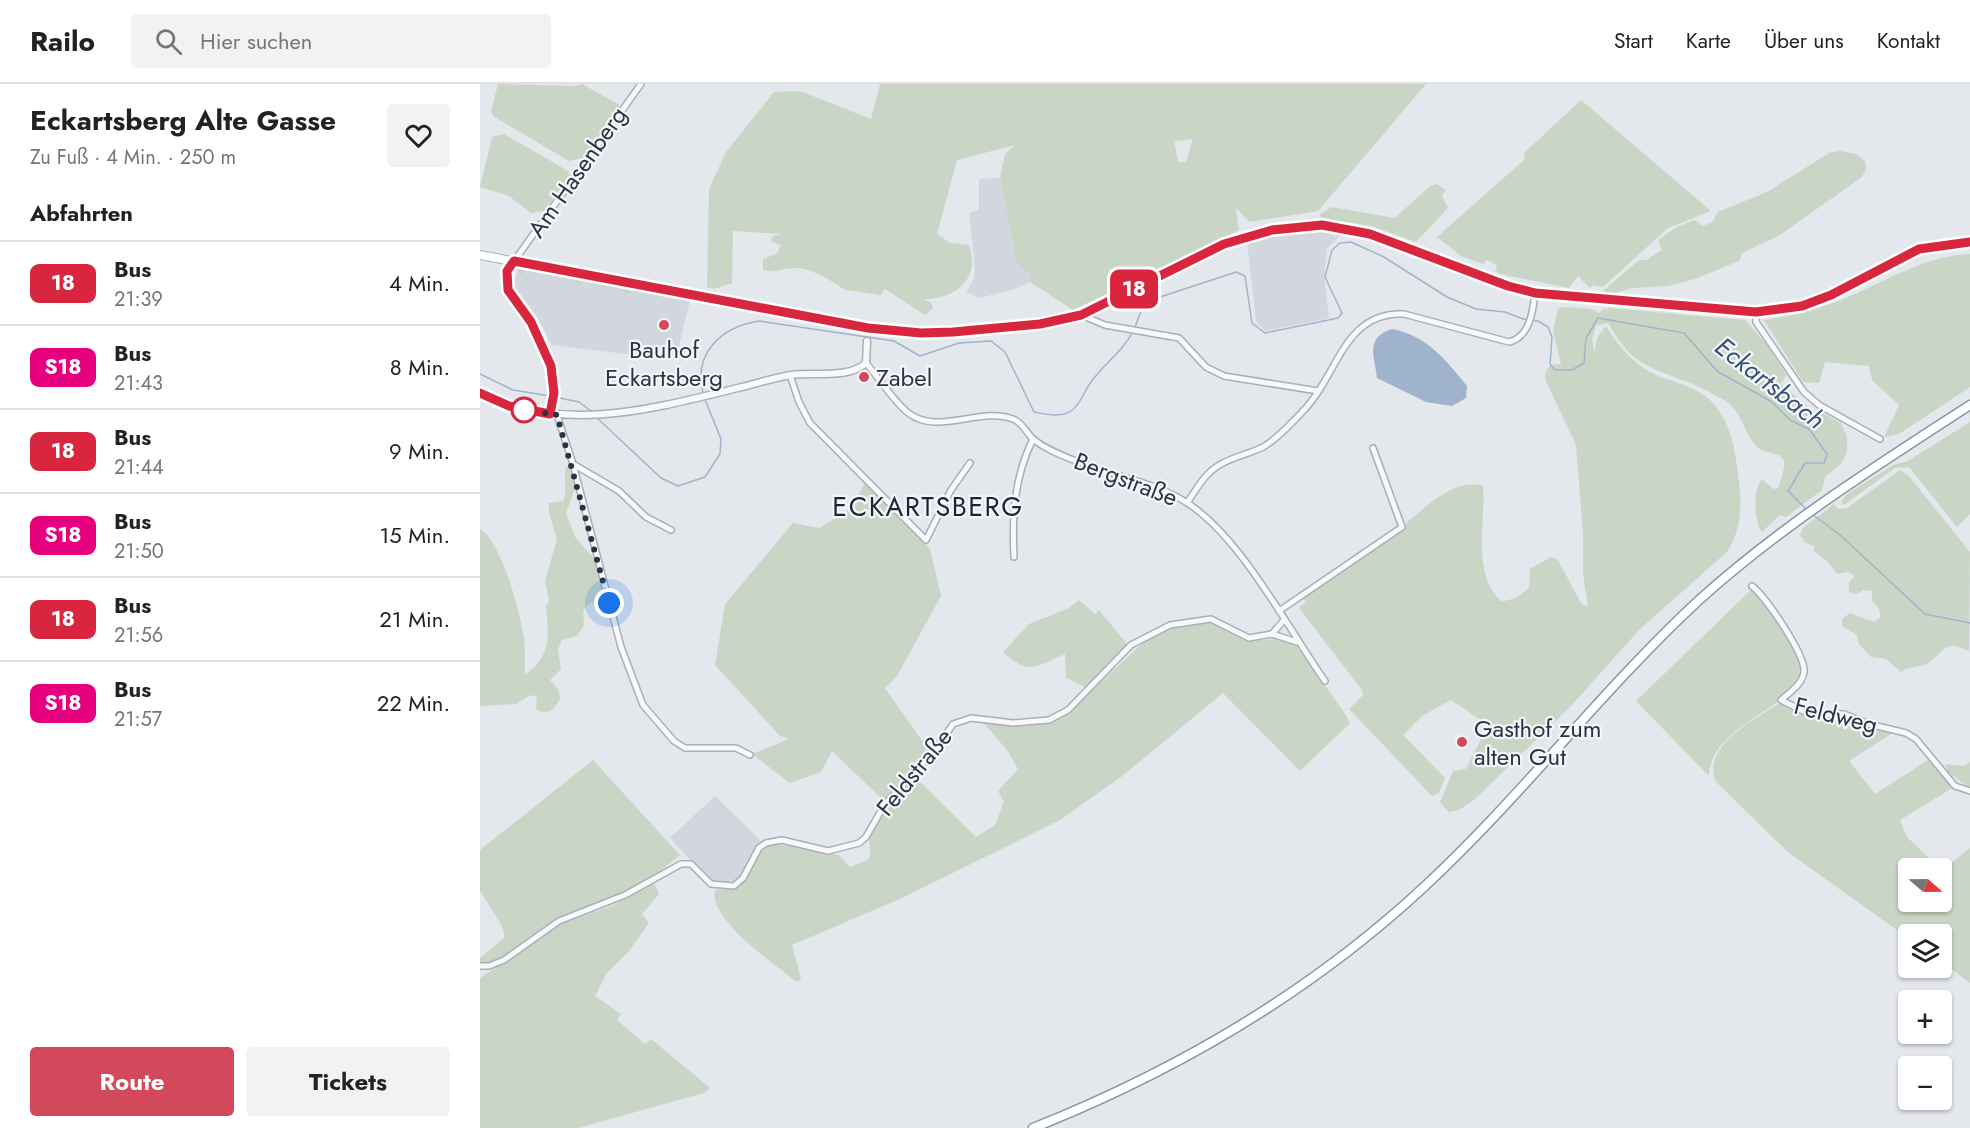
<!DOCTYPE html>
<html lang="de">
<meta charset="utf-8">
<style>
:root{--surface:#fff;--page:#f2f2f2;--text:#222;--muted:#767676;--line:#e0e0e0;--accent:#d1495b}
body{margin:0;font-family:Jost,sans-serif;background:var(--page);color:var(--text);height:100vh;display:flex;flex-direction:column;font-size:22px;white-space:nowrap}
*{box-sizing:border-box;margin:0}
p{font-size:20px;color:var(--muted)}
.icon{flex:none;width:33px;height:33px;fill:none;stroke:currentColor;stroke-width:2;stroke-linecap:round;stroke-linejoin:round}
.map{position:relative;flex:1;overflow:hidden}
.sheet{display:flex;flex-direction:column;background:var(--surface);width:480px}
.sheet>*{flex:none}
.badge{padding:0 12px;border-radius:9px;font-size:21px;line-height:39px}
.needle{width:39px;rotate:110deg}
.fabs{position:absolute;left:1418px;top:774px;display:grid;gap:12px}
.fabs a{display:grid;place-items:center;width:54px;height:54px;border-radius:6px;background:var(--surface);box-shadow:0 2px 4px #0004;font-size:30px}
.you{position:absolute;width:30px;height:30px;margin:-15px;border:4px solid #fff;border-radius:50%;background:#1a73e8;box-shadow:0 0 0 9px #1a73e833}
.map>.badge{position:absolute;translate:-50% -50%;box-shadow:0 0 0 3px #fff}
h2{padding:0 30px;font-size:22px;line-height:54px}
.round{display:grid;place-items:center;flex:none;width:63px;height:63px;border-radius:6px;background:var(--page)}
.summary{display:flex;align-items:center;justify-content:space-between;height:102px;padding:0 30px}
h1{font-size:28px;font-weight:700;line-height:45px}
.button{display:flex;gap:12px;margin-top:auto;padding:12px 30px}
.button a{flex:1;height:69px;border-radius:6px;background:var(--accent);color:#fff;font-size:24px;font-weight:700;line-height:69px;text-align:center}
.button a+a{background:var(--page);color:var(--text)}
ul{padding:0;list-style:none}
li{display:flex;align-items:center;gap:18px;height:84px;padding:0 30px;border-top:2px solid var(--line)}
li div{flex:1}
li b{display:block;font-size:22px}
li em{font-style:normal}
li .badge{min-width:66px;font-weight:700;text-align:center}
header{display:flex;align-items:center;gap:36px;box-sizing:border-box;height:84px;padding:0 30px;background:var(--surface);border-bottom:2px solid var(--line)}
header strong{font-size:28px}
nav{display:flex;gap:33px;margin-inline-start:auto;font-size:21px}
.search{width:420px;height:54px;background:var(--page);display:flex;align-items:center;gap:15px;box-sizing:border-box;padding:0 21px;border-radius:6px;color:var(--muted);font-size:22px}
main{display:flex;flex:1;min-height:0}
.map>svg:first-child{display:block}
</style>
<header>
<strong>Railo</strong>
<div class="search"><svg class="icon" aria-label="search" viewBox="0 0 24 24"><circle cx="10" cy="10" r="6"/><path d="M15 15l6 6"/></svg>Hier suchen</div>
<nav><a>Start</a><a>Karte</a><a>Über uns</a><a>Kontakt</a></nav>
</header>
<main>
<section class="sheet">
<div class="summary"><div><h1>Eckartsberg Alte Gasse</h1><p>Zu Fuß · 4 Min. · 250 m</p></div><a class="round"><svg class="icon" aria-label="heart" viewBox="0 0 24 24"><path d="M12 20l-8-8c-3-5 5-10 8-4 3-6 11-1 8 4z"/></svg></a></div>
<h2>Abfahrten</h2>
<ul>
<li><span class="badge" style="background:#d7263d;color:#fff">18</span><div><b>Bus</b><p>21:39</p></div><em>4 Min.</em></li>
<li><span class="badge" style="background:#e6007e;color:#fff">S18</span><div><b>Bus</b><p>21:43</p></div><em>8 Min.</em></li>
<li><span class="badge" style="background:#d7263d;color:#fff">18</span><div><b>Bus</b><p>21:44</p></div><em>9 Min.</em></li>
<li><span class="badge" style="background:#e6007e;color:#fff">S18</span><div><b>Bus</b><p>21:50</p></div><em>15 Min.</em></li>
<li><span class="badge" style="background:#d7263d;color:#fff">18</span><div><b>Bus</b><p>21:56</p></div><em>21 Min.</em></li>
<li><span class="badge" style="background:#e6007e;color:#fff">S18</span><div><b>Bus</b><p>21:57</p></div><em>22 Min.</em></li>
</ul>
<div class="button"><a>Route</a><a>Tickets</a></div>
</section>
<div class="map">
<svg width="1490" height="1044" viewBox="0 0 1490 1044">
<rect width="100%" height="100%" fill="#e4e7ec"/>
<!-- built -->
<g fill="#d2d6de">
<path d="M520,94L537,180L551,191L550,198L535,205L499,214L486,208L494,194L495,182L489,129L499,126V95Z"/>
<path d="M838,144L863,148L847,165L844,193L849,234L785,247L776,237L767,158Z"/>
<path d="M38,185L210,216L197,270L186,275L72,261L57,233L34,201Z"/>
<path d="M235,712L282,758L262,793L253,801L231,799L190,754Z"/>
</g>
<!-- green -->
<g fill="#c9d6c5" fill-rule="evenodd">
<path d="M18,0L96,2L102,0L140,21L105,73L89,77L13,32L11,27Z"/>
<path d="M400,0H946L838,127L769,138L756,124L759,146L593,226L550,198L551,191L537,180L520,94L525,70L535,61L477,76L457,150L470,159L489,161C501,195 475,215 444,215L451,219L453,224L445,231L405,205L401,211L365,206C356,199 329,183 317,184C304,184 295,189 283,186V175L296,170L301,162L291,157L293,152L301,150L253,147L252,199L234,205L227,203L229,105L246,68L294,8L320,7L391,35ZM713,55L706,78H698L694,57Z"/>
<path d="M1101,16L1231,127L1188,144L1123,203L1113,201L1110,204L1098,192L1089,204L1020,190L1015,187L1017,181L1007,176L1003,180L981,172L957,153L1045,75L1044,69Z"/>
<path d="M24,50L88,87L90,92L64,127L51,129L29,112L0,103L12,53Z"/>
<path d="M1360,67L1376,70L1385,77L1386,85L1382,93L1300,151L1262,169L1259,177L1215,195L1188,202L1152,204L1131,210L1123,207L1159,176H1166L1182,166L1178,156L1195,144L1214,136L1223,142L1232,138L1238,128L1287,108L1349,69Z"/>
<path d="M957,100L966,106L962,111L968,124L936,158L891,142L841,134L840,130L852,123L915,134L950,102Z"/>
<path d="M1490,170V303L1419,350L1404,353L1419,321L1392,296L1389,282L1345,278L1339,299L1323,298L1284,236C1316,232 1348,222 1377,209C1415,192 1448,172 1490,170Z"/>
<path d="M41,182L95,193L101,198V202L94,196L44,187L42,192L36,184Z"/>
<path d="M117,198L146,202L152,209L145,211V207L118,201Z"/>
<path d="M1183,214L1273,222H1274L1269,224L1185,217Z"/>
<path d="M1081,223L1112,225L1119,229L1123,225L1130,224L1265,236L1287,261L1306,291L1301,300L1335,328L1339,327L1361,339L1367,353V367L1362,379L1345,393L1342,406L1306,433L1300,431L1282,448C1274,436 1272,407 1282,395L1293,405L1298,404C1300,397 1304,388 1304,381C1305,366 1284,371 1277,363C1264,349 1260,323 1242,315C1233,310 1221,303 1210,299C1166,281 1154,283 1128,239L1116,242L1112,255L1114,268L1118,252L1126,242C1139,263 1155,282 1178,292C1199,300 1223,304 1237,324C1253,345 1256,373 1259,397C1262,422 1261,447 1247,468L1160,545L1092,621L994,716L979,726L969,728L960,718L973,687L986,685L1008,641L971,616L942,632L923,651L965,694L959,709L952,712L869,625L883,611L882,606L819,524L826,518L822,513L924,445L927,438C948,422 974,394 1003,402C1006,439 991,488 1021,517C1032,517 1041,511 1049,504L1050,485L1071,473L1078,476L1101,519L1108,523L1103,490V449L1096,361L1065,295L1066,287L1071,281L1081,280L1073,247L1078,225Z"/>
<path d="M1490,338V430L1477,443L1429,383L1415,384L1364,421L1361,418L1367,410L1413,381L1428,377Z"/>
<path d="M86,383H90L95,404L86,429L95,453L114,475L126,518L110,519L103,527L104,541L97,552L82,556L78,565L81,585L70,596L79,607L80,615C74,625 67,633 56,625L57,613L51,611L36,620L0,622V445C20,456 40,526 43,550C46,563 44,578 45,591C72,570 69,554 66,522L69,517L65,497L77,455L69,429V419L83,417C88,406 83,395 86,383Z"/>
<path d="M1420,386L1428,391L1490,468L1489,567C1462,555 1467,567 1448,579C1439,584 1430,581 1421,588L1406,575L1391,573L1378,559L1377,551L1362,542V535L1370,529L1394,538L1401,533L1398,523L1392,517V507L1383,506L1377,510L1369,508V498L1375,492L1368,488L1357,490L1349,479L1334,467V462L1325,458L1320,451L1323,444L1354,420L1358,425L1367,424Z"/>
<path d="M386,396L450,465L461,512L417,592L405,604L448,665L403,716L352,667L341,688L310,699L272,670L309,655L300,652L235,581L245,520L313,439L339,444L372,424Z"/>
<path d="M1271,506L1275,507C1288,526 1318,560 1321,581C1327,621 1229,639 1229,692L1156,617Z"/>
<path d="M599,516L615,530L619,526L648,561L607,604L586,594L585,570C554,583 550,592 523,568L549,540L589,524Z"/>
<path d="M730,537L769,557L797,555L815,560L866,631L870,639L820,687L743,609L641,693L580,736L422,814L312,861L321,895L316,898C293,878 234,840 234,808L237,805C276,808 265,775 291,760L325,763L359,771L370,783L388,776C393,767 388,762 389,753C394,731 419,708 434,692L496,753L515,741L524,718L518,707L538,685L527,666L502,637L552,641L583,633L664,558L687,545Z"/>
<path d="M1301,618L1323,629L1359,631L1390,643L1414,648L1369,677L1395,710L1451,674L1474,703L1420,736L1427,753L1459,784H1428V818H1461V787L1490,764V899L1461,877V850H1428V854L1309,769L1236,698C1220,662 1277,634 1301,618Z"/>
<path d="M113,676L200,771C179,789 157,805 130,815C105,824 81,830 59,847C44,859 21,882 0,880V874L25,853L21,840L0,807V766Z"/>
<path d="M1490,678V704L1468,688L1465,680L1484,682Z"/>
<path d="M174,799L179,810L162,830L169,839L149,867L127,889L115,912L141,930L137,936L165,960L171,955L230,1004L224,1009L98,1044H0V894L79,841L134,821Z"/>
</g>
<!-- water -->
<path fill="#9fb4cc" d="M912,245C946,251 967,277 987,302L986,314L972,322L946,318L897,294C895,273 884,254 912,245Z"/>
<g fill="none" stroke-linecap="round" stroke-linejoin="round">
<!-- stream -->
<g stroke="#9fb4cc" stroke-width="1.5">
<path d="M655,243L663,222L671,216L756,188L765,192L772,239L785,249L858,234L862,229L845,193L852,166L860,159L871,158L904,173L967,213L996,225L1025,228L1043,235L1058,237L1068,243L1072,253L1070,280L1075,286H1092L1104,279L1106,254L1118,234L1204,249L1237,287L1292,318L1310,336L1329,345L1347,370L1344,379H1325L1308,407L1327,426"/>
<path d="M0,290L33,306L70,312"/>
<path d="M223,309C213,269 241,243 279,237L414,257L440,272L479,259L511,257L525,268L554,328C565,330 581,334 591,327C600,321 603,310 609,301C622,281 643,268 653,247"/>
<path d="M75,313L99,318L111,327"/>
<path d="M116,333L181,394L198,402L225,393L240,370L241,355L224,313"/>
<path d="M1333,431L1359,450L1445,530L1490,539"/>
</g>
<!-- minor casing -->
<g stroke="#a9aeb7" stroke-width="8">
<g id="minor">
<path d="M1276,228V238L1324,308L1339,321L1400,355"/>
<path d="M601,231L625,241L699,254L726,283L744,292L838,307"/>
<path d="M386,279C399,294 412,315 427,328C457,353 500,322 533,335C542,338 546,348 552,354C564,365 586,373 601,379C633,392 668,397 699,414C756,444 807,543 845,597"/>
<path d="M310,291L319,318L330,339L446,456L471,406L490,379"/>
<path d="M70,331C75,292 71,270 50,237C37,217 29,212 27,187L161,0"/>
<path d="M77,331L93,380L141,563L163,621L194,657L205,664H256L270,671"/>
<path d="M93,380L139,407L166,433L191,446"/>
<path d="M707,419C714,409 721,396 729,389C744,374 765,372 783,363C797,355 813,338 824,326C858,291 864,227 924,230L1029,258C1050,253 1053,227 1055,209"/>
<path d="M534,473C532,431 534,394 553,355"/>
<path d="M1272,502C1285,512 1326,571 1324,588C1322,601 1310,608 1301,616L1325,628L1336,631L1364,630L1389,640L1426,649L1436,655L1475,702L1490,707"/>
<path d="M799,527L922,443L893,364"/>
<path d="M792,550L804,536"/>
<path d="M0,882H9L24,876L79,837L145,811L201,780H211L231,800L254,802L263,794L279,764L286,759L302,756L348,767L379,759L386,753L405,720L453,669L473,640L491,634L533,639L569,636L588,626L651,561L690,541L731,535L769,554L792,550L817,558"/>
</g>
</g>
<!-- tertiary casing -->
<g stroke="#a9aeb7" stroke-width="9">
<path id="tertiary" d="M0,309C84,350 172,325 258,304C275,300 293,294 311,291C333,288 369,295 386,279L387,257"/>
</g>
<!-- secondary casing -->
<g stroke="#a9aeb7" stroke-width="10">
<path id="secondary" d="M0,171L351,238L441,249L513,245L591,233L615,225L744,160L817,142H858L890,150L1028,202L1055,209L1276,228L1322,222L1351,211L1439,165L1490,158"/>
</g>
<!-- trunk casing -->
<g stroke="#8b94a3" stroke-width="11">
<path id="trunk" d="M553,1044C696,987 831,908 944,803C1041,713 1121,607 1218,517C1302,441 1396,382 1490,321"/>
</g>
<!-- minor -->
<use href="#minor" stroke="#f7f8fa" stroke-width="5"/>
<!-- tertiary -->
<use href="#tertiary" stroke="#f7f8fa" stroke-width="6"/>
<!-- secondary -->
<use href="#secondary" stroke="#fff" stroke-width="8"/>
<!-- trunk -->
<use href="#trunk" stroke="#fff" stroke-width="8"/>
</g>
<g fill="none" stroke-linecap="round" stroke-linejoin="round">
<!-- line casing -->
<g stroke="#fff" stroke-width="14">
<path id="line" d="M0,309L29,322L70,330L74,309L71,282L51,238L28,206L27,187L34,177L388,244L441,249L473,248L560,240L601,231L744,160L792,146L842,141L890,150L1028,202L1055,209L1276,228L1322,222L1351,211L1439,165L1490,158"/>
</g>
<!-- line -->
<use href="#line" stroke="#d7263d" stroke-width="9"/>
<!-- walk -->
<path stroke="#2b3445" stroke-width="6" stroke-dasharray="0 10.8" d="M44,326L77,331L129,519"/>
</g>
<!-- markers -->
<g fill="#d1495b" stroke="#f4f6f9" stroke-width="2">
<circle cx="184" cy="241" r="6"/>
<circle cx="384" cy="293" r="6"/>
<circle cx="982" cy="658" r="6"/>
</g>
<circle fill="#fff" stroke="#d7263d" stroke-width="3" cx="44" cy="326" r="12"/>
<g text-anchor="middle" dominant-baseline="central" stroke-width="4.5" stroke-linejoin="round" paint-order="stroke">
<!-- street labels -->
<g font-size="24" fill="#2b3445" stroke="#f4f6f9">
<text transform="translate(97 88) rotate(-55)">Am Hasenberg</text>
<text transform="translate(646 395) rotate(21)">Bergstraße</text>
<text transform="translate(1356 631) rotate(14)">Feldweg</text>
<text transform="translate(434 688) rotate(-51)">Feldstraße</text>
</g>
<!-- poi labels -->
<g font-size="24" fill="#2b3445" stroke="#f4f6f9" text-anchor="start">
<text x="184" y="265" text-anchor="middle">Bauhof<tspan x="184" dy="28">Eckartsberg</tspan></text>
<text x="396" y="293">Zabel</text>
<text x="994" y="644">Gasthof zum<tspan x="994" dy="28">alten Gut</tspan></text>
</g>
<!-- water labels -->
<g font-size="26" font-style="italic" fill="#34527a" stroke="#f4f6f9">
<text transform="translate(1290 299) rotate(38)">Eckartsbach</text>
</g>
<!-- quarter labels -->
<g font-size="27" letter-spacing="1.5" fill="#1d2536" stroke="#f4f6f9">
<text x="448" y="422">ECKARTSBERG</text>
</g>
</g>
</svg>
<div class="fabs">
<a><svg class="needle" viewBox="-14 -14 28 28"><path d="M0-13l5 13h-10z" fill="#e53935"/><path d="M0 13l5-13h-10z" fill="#767676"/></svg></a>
<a><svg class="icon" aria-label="layers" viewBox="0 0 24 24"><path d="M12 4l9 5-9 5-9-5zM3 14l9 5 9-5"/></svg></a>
<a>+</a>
<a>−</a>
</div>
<div class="you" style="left:129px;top:519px"></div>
<b class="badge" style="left:654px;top:205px;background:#d7263d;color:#fff">18</b>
</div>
</main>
